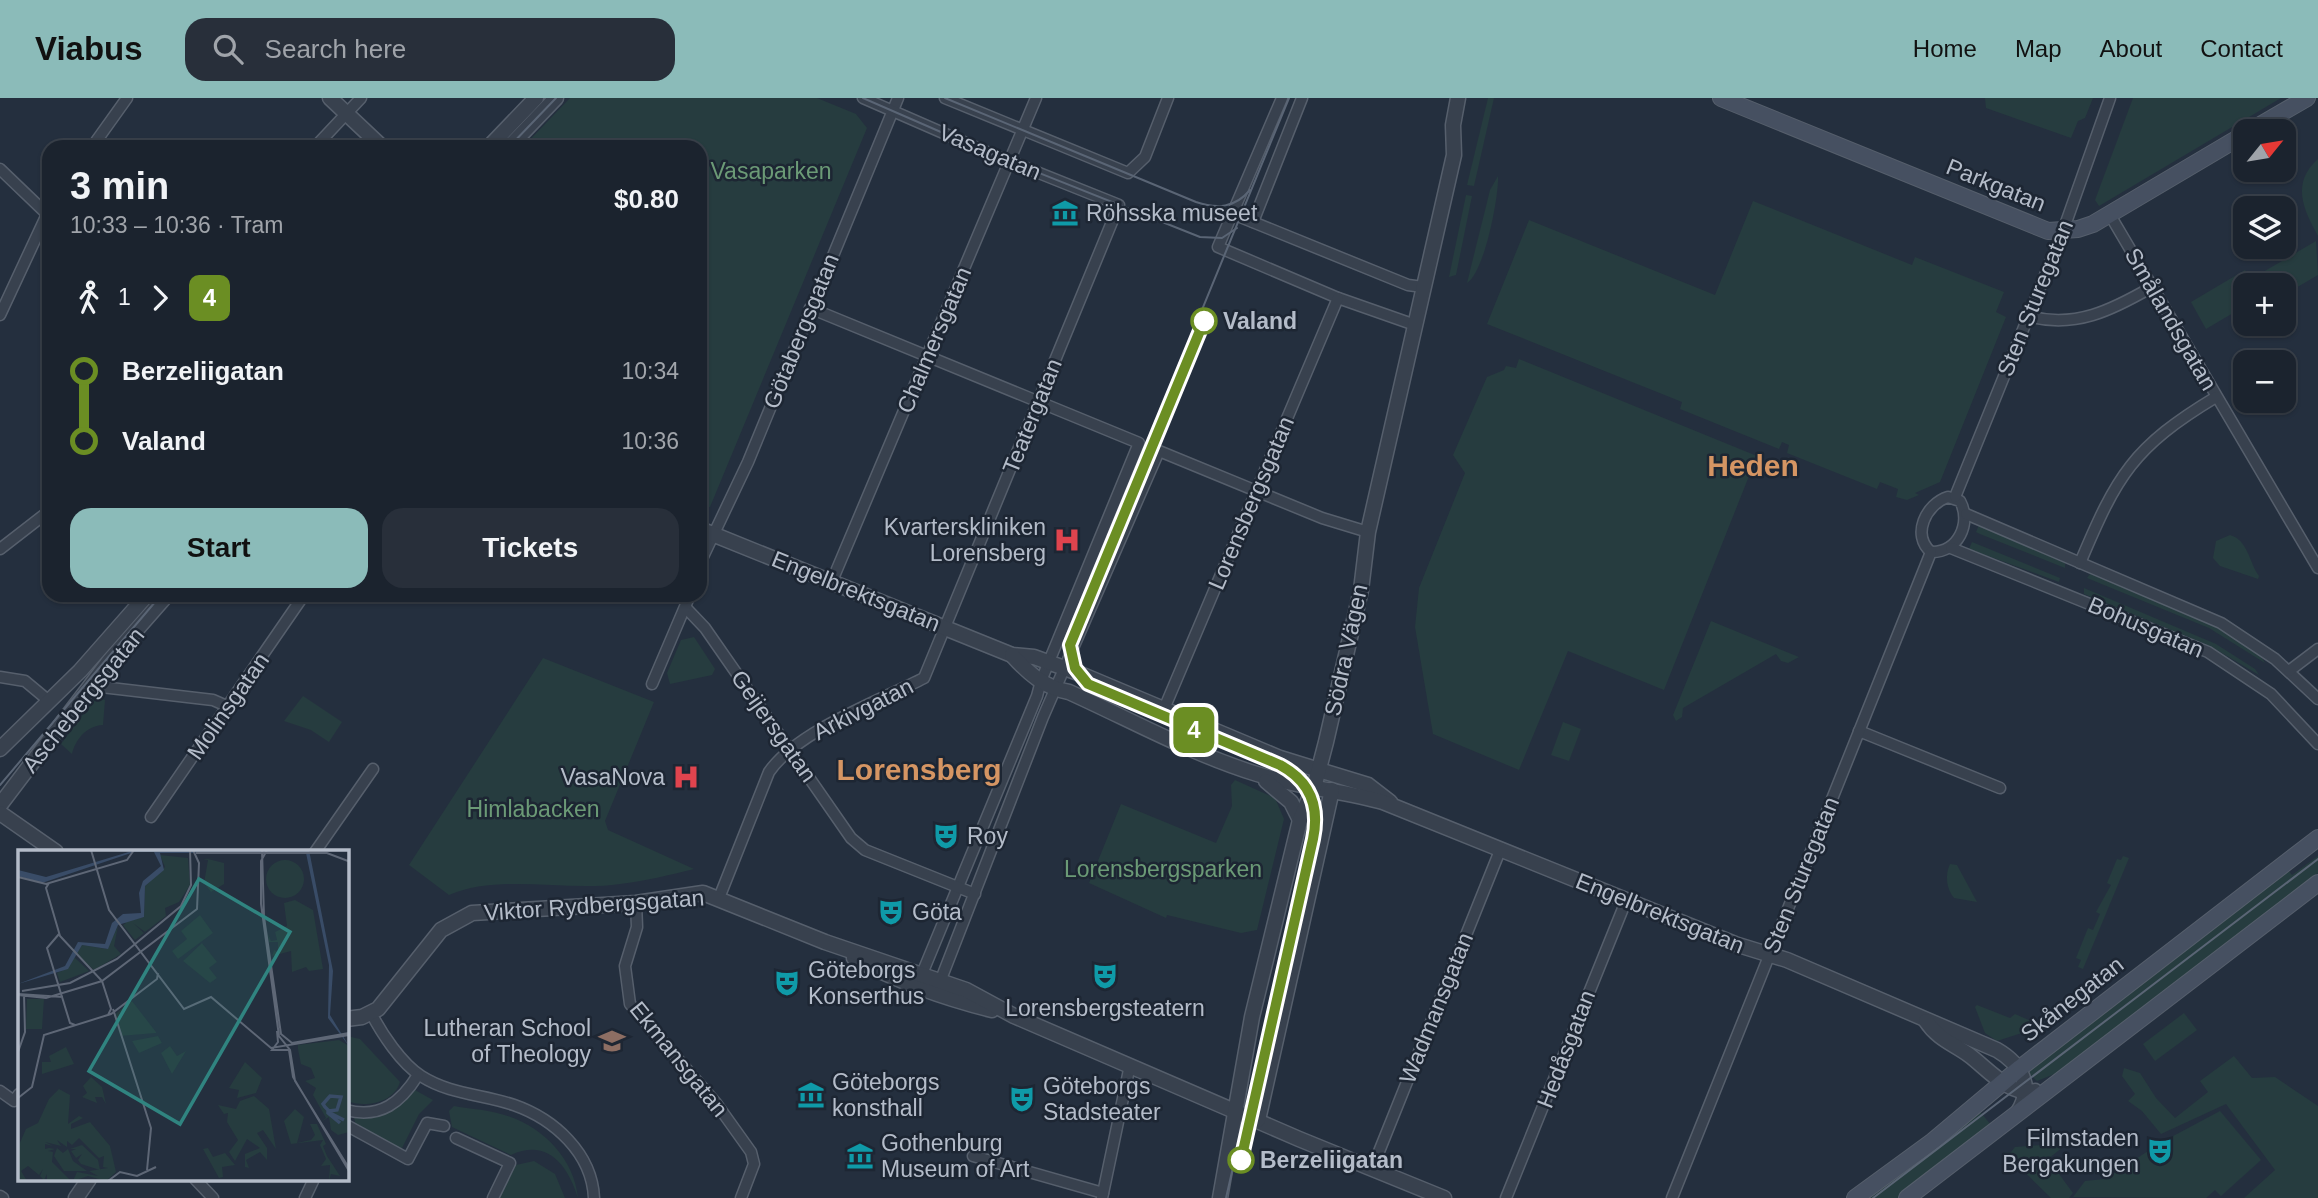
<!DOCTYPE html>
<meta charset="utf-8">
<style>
:root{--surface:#1b232e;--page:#282f3a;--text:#f1f3f6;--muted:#a0a4aa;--line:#39404a;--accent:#8bbbb9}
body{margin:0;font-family:Arial,sans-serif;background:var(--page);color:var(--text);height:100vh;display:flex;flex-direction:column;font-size:26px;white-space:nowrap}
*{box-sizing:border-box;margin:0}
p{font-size:23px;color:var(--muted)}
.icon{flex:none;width:38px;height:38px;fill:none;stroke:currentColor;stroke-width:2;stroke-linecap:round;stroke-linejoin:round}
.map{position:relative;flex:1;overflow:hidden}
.details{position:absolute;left:42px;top:42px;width:665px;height:462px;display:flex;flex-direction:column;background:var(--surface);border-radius:21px;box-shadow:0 2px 5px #0004,0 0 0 2px var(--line)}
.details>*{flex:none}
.badge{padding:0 14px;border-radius:10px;font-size:24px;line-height:46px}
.needle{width:46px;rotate:60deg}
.buttons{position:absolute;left:2233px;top:21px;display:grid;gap:14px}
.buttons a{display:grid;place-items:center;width:63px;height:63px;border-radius:14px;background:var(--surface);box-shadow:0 2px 5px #0004,0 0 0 2px var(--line);font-size:35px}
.map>.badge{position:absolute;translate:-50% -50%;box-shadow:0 0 0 4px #fff}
.legs{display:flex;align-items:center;gap:10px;height:77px;padding:0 28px;font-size:23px}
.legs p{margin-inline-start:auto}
.head{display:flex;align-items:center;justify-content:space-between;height:119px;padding:0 28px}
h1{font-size:38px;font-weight:800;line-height:52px}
.cta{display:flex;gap:14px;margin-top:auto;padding:14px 28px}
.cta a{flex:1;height:80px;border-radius:21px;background:var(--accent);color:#111;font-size:28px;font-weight:800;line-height:80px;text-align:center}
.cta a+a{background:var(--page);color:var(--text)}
ul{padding:0 28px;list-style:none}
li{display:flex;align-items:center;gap:24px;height:70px;font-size:26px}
li i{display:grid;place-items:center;width:10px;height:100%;margin:0 9px;background:currentColor}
li i::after{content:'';width:18px;height:18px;margin:-9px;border:5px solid;border-radius:50%;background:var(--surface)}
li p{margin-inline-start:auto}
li:first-child i{background:linear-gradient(#0000 50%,currentColor 0)}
li:last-child i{background:linear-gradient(currentColor 50%,#0000 0)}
header{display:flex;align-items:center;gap:42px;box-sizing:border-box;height:98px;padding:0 35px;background:var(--accent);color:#111}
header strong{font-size:33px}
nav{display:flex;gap:38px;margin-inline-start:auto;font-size:24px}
.search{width:490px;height:63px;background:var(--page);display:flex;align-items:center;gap:18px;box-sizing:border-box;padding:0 24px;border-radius:21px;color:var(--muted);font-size:26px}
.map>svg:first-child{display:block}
</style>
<header>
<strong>Viabus</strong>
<div class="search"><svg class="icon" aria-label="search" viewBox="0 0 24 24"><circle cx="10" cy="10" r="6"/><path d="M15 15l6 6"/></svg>Search here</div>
<nav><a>Home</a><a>Map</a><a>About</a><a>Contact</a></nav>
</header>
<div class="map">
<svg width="2318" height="1100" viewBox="0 0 2318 1100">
<rect width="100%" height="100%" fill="#242f3e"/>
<!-- green -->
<g fill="#263c3f">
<path d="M570,0H817L856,16L867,30L710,409L700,408V49H523Z"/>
<path d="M1488,0H1494L1474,88L1467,87Z"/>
<path d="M1985,0H2093L2085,20L2078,23L2071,40L1986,10Z"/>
<path d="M2133,0H2281L2099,108L2095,102Z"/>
<path d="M2318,61V138C2303,111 2291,85 2318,61Z"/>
<path d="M1498,78C1499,99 1484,175 1467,185L1490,92Z"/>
<path d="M1466,97L1472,98L1456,177L1449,179Z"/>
<path d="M1753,103L1912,167L1915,159L2004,194L1996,214L2006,219L1940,384L1915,395L1919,397L1907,402L1896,399L1898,391L1880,384L1877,391L1787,355L1789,347L1782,344L1779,351L1680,311L1682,304L1487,226L1529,122L1715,197Z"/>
<path d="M2316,143L2318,177L2284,197V187H2271L2263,174Z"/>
<path d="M2245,172L2254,187H2245V208L2206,231L2191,204Z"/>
<path d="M1519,261L1757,358L1664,592L1568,553L1519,672L1433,636L1415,529L1419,490L1465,375L1453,357L1487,279L1504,272L1506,268L1516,270Z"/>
<path d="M1979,427L2065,465V470L1980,436L1976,434Z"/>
<path d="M2230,437C2248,442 2249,464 2259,478L2258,481L2220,468L2213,460L2216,443Z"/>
<path d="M1972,444L2060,480L2059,484L1969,451Z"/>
<path d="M2090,476C2124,488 2253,536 2265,565L2209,530L2087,480Z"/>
<path d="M2084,490L2216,546L2255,571L2259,577L2210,548L2084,496Z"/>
<path d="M1711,523L1799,559L1788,565L1781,563L1776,556L1683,610L1682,619L1676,623L1673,617Z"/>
<path d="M694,539L715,571L712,577L670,586L667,575L681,542Z"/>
<path d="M543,560L654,604L605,723L608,732L694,771C670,777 645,783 620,786C566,794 499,775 449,797L409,767Z"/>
<path d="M303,598L342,624L329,644L311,632L284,623Z"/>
<path d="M96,599L105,602L103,627C85,628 75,643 72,656L61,646Z"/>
<path d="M1563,624L1581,631L1569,663L1551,657Z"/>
<path d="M1235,682L1275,700L1284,721L1257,832L1241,835L1167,817L1166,820L1089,785L1121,706L1216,745L1232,708L1231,687Z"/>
<path d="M2123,758L2129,760L2083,871L2078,869L2081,862L2076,860L2088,830L2093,832L2100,816L2096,814L2111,787L2107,785L2117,761L2121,762Z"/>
<path d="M2318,758V775L2057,975L2037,983L2026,973L2287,771L2292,777Z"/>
<path d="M1950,766L1957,767L1977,804L1954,800C1946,791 1945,776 1950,766Z"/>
<path d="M1977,907L2010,920L2015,916L2031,923L2037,932L2030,937L2028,933L1997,943L1985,935L1975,909Z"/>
<path d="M2184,915L2197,932L2155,963L2143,946Z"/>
<path d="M347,938L360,941L400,984C394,1005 365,1010 347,1003Z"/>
<path d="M2234,958L2252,980L2275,979L2318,1008V1100H2244L2275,1072L2226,1006L2161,1036L2142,1013L2128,1003L2135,996L2122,978L2124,970L2140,975L2156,1000L2175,1020L2208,994L2200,983Z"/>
<path d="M413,991L433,1002L419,1016L401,1052L356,1028L354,1019Z"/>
<path d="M454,1008C468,1011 483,1011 497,1015C538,1024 574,1058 578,1100C568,1068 548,1040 511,1057L452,1029L449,1013Z"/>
<path d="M1977,1010L1991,1027L1898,1100H1865Z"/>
<path d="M2220,1013L2261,1062L2221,1098L2215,1092L2206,1100L2073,1099L2085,1083L2105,1081L2162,1044Z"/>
<path d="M2068,1045L2048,1061L2073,1095L2069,1100H2051L2004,1054H2011L2015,1049Z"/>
<path d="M534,1063L555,1076L565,1100H499L516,1067Z"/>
</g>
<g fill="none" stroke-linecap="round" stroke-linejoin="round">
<!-- minor casing -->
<g stroke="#565f6c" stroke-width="13">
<g id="minor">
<path d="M945,0L1128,75L1145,59L1168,0"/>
<path d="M1282,0L1218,149L1338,200L1415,227"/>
<path d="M92,49L127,0"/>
<path d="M315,49L361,0"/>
<path d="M0,71L49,118"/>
<path d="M1233,116L1408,187L1423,189"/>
<path d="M2110,117L2318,470"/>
<path d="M1253,124L1302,0"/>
<path d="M810,210L1139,345L1041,583L1037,598L924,871L917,880"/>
<path d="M0,217L49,112"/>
<path d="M2028,218C2075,231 2112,212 2152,189"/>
<path d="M1948,399L1960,403C1972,425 1958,455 1931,454C1911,437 1926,406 1948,399Z"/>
<path d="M1955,399L2063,133L2110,0"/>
<path d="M1966,416L2221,525L2275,561L2318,601"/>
<path d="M1951,450L2208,554L2271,596L2318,646"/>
<path d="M0,451L49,413"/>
<path d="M700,465L748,364L898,0"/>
<path d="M2080,465C2117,377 2133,349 2216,299"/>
<path d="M832,483L1036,0"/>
<path d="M686,510L705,530L851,740L865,752L975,796"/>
<path d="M2289,573L2318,551"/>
<path d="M0,579L25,583L49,603"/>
<path d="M652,586L690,497"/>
<path d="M93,588L213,602L229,609"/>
<path d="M1164,611L1338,200"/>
<path d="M1859,633L2000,690"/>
<path d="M151,719L304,497"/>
<path d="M315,754L373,671"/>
<path d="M719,800L769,674C797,633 879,603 924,580L1119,107L989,55L863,0"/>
<path d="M636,805L637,829L625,868L630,906L716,1005L751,1054L754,1066L741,1100"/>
<path d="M938,889L1043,619L1159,353L1322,420L1368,434"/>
<path d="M371,915C382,936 401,965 421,978C451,997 482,996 514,1007C554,1021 592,1055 594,1100"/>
<path d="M0,993L14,1003L19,996"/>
<path d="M346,1012C381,1021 401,1004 418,977"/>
<path d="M346,1027L408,1061L427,1025L444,1028"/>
<path d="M456,1040L510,1065L493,1100"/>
<path d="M973,1058L1103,1095"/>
<path d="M1372,1071L1501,750"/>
<path d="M195,1081L213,1100"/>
<path d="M0,1098L3,1100"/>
<path d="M305,1100L314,1081"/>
<path d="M1102,1100L1130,967"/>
<path d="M1506,1100L1626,803"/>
<path d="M1672,1100L1931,454"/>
</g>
</g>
<!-- tertiary casing -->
<g stroke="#565f6c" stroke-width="17">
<g id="tertiary">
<path d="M330,0L382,49"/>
<path d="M489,49L536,0"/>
<path d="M509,49L556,0"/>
<path d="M700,431L1012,557L1034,559L1078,575L1280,660L1368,687L1390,704"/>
<path d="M1012,557C1028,575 1045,590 1069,594C1131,622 1192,656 1257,676C1299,689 1341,693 1383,704L1735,846L1787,862L1997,952C2021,966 2034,989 2018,1014"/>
<path d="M0,651L80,573L147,497"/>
<path d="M1266,683L1291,704L1300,722"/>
<path d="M0,707L110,562L167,497"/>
<path d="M0,715L56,754"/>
<path d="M854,860C897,883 944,900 992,912"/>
<path d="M346,921L362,919L378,911L441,832L472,815L636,805L703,795L825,844L966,892L1014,918L1299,1041L1444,1100"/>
<path d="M1926,923C1938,941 1952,945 1969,957C1988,971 2009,998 2035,993"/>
<path d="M1258,1022L1332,692"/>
<path d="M76,1100L89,1081"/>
<path d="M1220,1100L1252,919L1300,722L1315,686L1326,644L1361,492L1368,434L1454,57L1453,27L1458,0"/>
</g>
</g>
<!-- secondary casing -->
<g stroke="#565f6c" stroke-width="18">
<g id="secondary">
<path d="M1721,0L2048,133L2078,131L2093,126L2245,36"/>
<path d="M2250,33L2307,0"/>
<path d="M1855,1100L1933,1043L2020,970L2318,740"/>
<path d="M1907,1100L2318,785"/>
</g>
</g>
<!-- minor -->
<use href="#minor" stroke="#38414e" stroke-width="10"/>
<!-- tertiary -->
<use href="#tertiary" stroke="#38414e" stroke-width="14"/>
<!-- secondary -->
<use href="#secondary" stroke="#465061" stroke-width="16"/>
<!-- tram -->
<g stroke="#5a6575" stroke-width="2">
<path d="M863,0L989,55L1200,139L1222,140L1237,130"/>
<path d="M945,0L1196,104C1217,111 1235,110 1250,92"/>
<path d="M509,49L556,0"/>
<path d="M0,687L161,497"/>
<path d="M1226,1100L1308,740C1312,712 1305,690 1281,674L1088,593L1073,580L1063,550L1289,0"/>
<path d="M1873,1100L2318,761"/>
</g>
</g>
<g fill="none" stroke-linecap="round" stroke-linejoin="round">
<!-- line-1 casing -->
<g stroke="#fff" stroke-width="16">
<path id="line-1" d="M1204,223L1070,547L1075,570L1088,586L1280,667C1310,683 1320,708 1313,741L1241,1062"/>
</g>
<!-- line-1 -->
<use href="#line-1" stroke="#6b8e23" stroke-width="10"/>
</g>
<!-- icons -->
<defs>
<g id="museum-bare" transform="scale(2.1)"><path d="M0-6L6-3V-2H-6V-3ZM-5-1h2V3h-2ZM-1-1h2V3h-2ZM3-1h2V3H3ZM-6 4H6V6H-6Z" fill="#0f9aa8" stroke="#1d2633" stroke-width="2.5" paint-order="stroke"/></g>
<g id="hospital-bare" transform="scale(2.1)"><path d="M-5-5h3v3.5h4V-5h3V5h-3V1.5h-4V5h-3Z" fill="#e0444e" stroke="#1d2633" stroke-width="2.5" paint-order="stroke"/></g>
<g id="theatre-bare" transform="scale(2.1)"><path d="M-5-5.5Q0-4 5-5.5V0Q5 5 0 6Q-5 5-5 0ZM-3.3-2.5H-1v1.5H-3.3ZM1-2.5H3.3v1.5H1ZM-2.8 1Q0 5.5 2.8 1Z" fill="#0f9aa8" stroke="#1d2633" stroke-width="2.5" paint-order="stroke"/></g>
<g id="university-bare" transform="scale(2.1)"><path d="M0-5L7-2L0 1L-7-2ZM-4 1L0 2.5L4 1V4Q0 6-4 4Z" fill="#8d6e63" stroke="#1d2633" stroke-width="2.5" paint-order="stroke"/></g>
</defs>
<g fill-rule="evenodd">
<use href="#museum-bare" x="1065" y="115"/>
<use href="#hospital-bare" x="1067" y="442"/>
<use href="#hospital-bare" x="686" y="679"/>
<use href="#theatre-bare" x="946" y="738"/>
<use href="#theatre-bare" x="891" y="814"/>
<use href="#theatre-bare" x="1105" y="878"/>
<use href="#theatre-bare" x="787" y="885"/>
<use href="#university-bare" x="612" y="943"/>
<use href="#museum-bare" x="811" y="997"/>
<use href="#theatre-bare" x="1022" y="1001"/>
<use href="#theatre-bare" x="2160" y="1053"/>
<use href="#museum-bare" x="860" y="1058"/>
</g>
<!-- markers -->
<g fill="#fff" stroke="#6b8e23" stroke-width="3.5">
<circle cx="1204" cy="223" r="12"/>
<circle cx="1241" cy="1062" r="12"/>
</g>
<g text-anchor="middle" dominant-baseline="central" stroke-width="5" stroke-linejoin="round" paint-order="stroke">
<!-- street labels -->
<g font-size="23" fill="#b4bcc9" stroke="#1d2633">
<text transform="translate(990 54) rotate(23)">Vasagatan</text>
<text transform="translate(1996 87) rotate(22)">Parkgatan</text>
<text transform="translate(2035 200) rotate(-68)">Sten Sturegatan</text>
<text transform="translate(2171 221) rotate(60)">Smålandsgatan</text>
<text transform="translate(801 233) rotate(-68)">Götabergsgatan</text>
<text transform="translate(934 242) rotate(-67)">Chalmersgatan</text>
<text transform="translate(1032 318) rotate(-68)">Teatergatan</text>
<text transform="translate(1251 405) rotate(-67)">Lorensbergsgatan</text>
<text transform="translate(856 493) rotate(22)">Engelbrektsgatan</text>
<text transform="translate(2146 529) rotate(23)">Bohusgatan</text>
<text transform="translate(1346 552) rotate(-78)">Södra Vägen</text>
<text transform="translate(83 602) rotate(-51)">Aschebergsgatan</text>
<text transform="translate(228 608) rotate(-55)">Molinsgatan</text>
<text transform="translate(863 611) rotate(-27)">Arkivgatan</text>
<text transform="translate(774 628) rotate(55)">Geijersgatan</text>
<text transform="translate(1801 777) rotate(-68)">Sten Sturegatan</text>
<text transform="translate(594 807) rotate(-4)">Viktor Rydbergsgatan</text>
<text transform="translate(1660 815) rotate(22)">Engelbrektsgatan</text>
<text transform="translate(2072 901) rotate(-38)">Skånegatan</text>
<text transform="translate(1436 910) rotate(-68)">Wadmansgatan</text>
<text transform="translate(1566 951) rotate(-69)">Hedåsgatan</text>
<text transform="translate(679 961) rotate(51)">Ekmansgatan</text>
</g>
<!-- park labels -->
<g font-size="23" fill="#6b9a76" stroke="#1d2633">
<text x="771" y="73">Vasaparken</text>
<text x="533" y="711">Himlabacken</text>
<text x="1163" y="771">Lorensbergsparken</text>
</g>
<!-- poi labels -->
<g font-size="23" fill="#b4bcc9" stroke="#1d2633" text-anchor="start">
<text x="1086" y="115">Röhsska museet</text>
<text x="1046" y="429" text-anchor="end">Kvarterskliniken<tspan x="1046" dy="26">Lorensberg</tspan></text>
<text x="665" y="679" text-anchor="end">VasaNova</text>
<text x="967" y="738">Roy</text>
<text x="912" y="814">Göta</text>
<text x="808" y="872">Göteborgs<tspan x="808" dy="26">Konserthus</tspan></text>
<text x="1105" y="910" text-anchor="middle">Lorensbergsteatern</text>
<text x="591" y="930" text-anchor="end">Lutheran School<tspan x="591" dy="26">of Theology</tspan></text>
<text x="832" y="984">Göteborgs<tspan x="832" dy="26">konsthall</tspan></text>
<text x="1043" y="988">Göteborgs<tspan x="1043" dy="26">Stadsteater</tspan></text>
<text x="2139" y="1040" text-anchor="end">Filmstaden<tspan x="2139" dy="26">Bergakungen</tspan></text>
<text x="881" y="1045">Gothenburg<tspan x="881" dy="26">Museum of Art</tspan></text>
</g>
<!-- stop labels -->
<g font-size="23" font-weight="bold" fill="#b4bcc9" stroke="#1d2633" text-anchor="start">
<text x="1223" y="223">Valand</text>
<text x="1260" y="1062">Berzeliigatan</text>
</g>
<!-- district labels -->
<g font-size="30" font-weight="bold" fill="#d59563" stroke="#1d2633">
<text x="1753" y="367">Heden</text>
<text x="919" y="671">Lorensberg</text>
</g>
</g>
<!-- overview -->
<g transform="translate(18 752)">
<rect width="331" height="331" fill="#242f3e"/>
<path d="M142,5L170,8L172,35L161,52L147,58L148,66L127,82L115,73L126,83L117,90L105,75L108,73H103L126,67L127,36L147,17ZM206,8L190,9L206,13V34L193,42L186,33L190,10L185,9ZM248 29a19 19 0 1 1 38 0a19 19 0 1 1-38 0ZM277,50L295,60L305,119L291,121L288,117L274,122L273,101L254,106L256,100L260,102V92H251L250,84L253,91L259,90L257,82L269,76L266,53ZM182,65L195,83L160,109L154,101L169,89L163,81ZM100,76L96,96L103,104L76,120L58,104L64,95L89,99ZM184,93L199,112L191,118L199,128L192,133L165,111ZM56,107L71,121L42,132L39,123L50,118ZM9,149H26L24,179H8ZM114,151L138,182V183L102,186L96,165ZM140,186L144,193L121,203L114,191ZM321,190L331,196V282L320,285L313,280L311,267L303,272L308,268L295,245L298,238L287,231L297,228L293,218L283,214L280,199V195ZM152,196L159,206L168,201L154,224L143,203ZM48,197L56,214L24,224V212H33L31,206ZM227,212L244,228L238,243L219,248L221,240L211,238ZM73,227L84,237L88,254L84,247H77L79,253L64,247L69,243L65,236ZM41,239L52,245L50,274L61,266L65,268L53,274V279L72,272L92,296L98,322L88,331L70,326L55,331L59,322L80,326L71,321L90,318L85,317L86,306L81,308L61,288L54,295L49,291V297L39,290L43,296L27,292L35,296L27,294V299L31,298L37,299L30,301L35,302L34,312L53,331H29V324L26,330L22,326L25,319L21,325L10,316L3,321L9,331H0L1,295L8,279L20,273L31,249ZM236,246L251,259L258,299L245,280L239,283L249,298V310L242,302L228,310L231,318L227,317V304L242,298L229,289L217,311L211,302L220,290L209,272L210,263L206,264L200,255L218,259L222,251ZM277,259L286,267L279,293L293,290L297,285L292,274H299L308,294L305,296L309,306L322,326L313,324L311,331L312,315L303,316L308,309L302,295L305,290L273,294L266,271ZM64,295L80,310L82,320L63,314L60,310L64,304L58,308L53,301L58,299H52ZM39,298L45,303L50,299L55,311L69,321H46L36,306ZM190,298L195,307L207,303L217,315L204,317L205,327L201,328L185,299Z" fill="#263c3f"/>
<path d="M291,0L315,121L312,165L331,196L310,168L311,115L288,3H142L146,20L127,36L126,67L100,75L90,99L64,95L50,119L0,134L47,116L60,92L87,94L94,73L105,64L123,63L121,43L125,31L143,16L136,2H116L24,33L0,26V20L28,27L114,1Z" fill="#394c67"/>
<path fill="none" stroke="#394c67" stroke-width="3.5" d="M322,273L310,263V262L311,261L319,260L323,247L312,246L305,254L307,257L310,260L311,262L312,263L326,270"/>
<path fill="none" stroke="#5e6776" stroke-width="2" d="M73,0L91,60L166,159L193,147L253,198L331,185M244,0L246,67L263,184L274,193L331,183M249,0L243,11V54L261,186L272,200L277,231L331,318M178,3H309L330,11M0,27L28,34L109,10L116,0M31,33L28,38L42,86L84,131L93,159L90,165M41,84L29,98L52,173L57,175M4,141L52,133L99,109L163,56L173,35L172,0M0,144L45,147M0,145L28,148L84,131L179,59L181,13L175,0M95,159L133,278L129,320M259,181L260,192L254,200H271L275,227L331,321M0,202L7,182L6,145M0,248L14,237L26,185L93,164L139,129L140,123M90,331L102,322L119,326L138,317"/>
<path fill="#308480" fill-opacity="0.15" stroke="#308480" stroke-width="3.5" d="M181,29L272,82L162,274L71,221Z"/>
<rect width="331" height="331" fill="none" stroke="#b4bcc9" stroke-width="3.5"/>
</g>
</svg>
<div class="buttons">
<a><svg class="needle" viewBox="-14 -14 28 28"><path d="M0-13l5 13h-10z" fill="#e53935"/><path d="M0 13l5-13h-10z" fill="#a0a4aa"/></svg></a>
<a><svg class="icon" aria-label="layers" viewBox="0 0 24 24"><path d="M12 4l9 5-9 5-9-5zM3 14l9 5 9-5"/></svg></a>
<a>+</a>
<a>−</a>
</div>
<b class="badge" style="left:1194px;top:632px;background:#6b8e23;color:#fff">4</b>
<section class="details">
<div class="head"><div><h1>3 min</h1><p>10:33 – 10:36 · Tram</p></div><b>$0.80</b></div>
<div class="legs"><svg class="icon" aria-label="walk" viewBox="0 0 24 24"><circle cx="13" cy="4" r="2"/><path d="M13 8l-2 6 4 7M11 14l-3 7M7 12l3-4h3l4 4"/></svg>1<svg class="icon" aria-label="forward" viewBox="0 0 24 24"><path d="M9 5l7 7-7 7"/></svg><b class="badge" style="background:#6b8e23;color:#fff">4</b></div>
<ul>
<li><i style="color:#6b8e23"></i><b>Berzeliigatan</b><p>10:34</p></li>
<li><i style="color:#6b8e23"></i><b>Valand</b><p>10:36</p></li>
</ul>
<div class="cta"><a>Start</a><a>Tickets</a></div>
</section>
</div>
